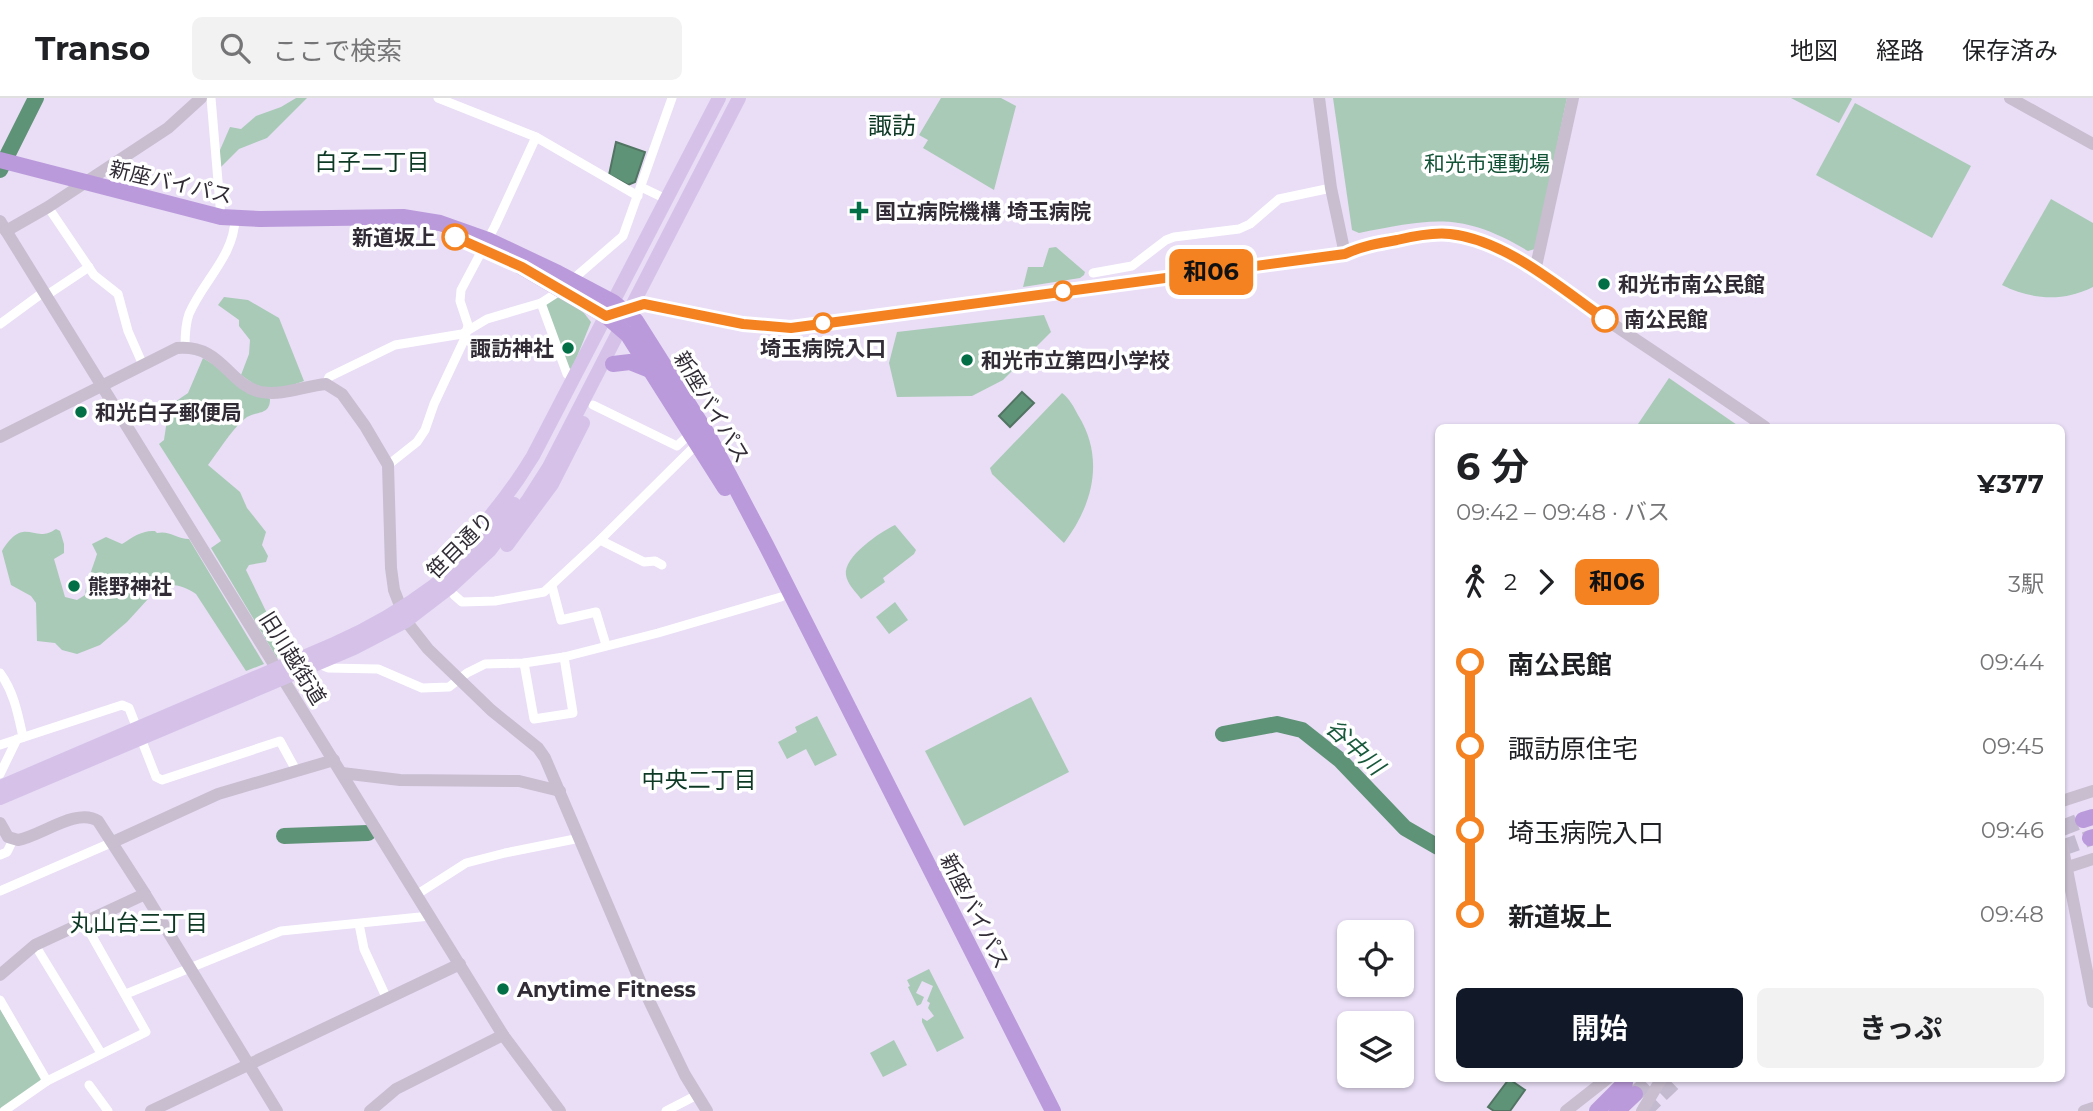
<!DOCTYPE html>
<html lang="ja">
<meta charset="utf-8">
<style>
:root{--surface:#fff;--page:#f2f2f2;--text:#202124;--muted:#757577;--line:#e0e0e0;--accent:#111827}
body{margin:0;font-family:Montserrat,"Noto Sans JP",sans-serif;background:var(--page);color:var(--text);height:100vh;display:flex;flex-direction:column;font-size:26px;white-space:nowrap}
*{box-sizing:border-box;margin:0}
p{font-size:23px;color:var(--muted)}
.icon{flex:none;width:38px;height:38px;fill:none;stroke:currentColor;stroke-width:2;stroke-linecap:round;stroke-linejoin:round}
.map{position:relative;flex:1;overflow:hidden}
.sheet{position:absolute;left:1435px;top:326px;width:630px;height:658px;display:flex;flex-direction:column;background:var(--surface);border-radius:10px;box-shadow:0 2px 5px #0004}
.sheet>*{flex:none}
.badge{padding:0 14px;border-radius:10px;font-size:24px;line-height:46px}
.fabs{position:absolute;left:1337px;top:822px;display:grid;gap:14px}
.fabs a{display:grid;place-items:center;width:77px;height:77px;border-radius:10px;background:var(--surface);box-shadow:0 2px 5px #0004;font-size:35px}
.map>.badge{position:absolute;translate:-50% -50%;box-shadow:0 0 0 4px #fff}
.legs{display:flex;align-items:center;gap:10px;height:77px;padding:0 21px;font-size:23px}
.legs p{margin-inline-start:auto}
.overview{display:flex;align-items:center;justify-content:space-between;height:119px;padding:0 21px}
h1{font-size:38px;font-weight:700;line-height:52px}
.primary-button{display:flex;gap:14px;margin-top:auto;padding:14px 21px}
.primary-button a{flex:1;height:80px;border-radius:10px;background:var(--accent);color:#fff;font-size:28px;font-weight:700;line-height:80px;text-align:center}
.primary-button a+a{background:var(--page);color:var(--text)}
ul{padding:0 21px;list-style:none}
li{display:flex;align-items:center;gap:24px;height:84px;font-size:26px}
li i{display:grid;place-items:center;width:10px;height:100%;margin:0 9px;background:currentColor}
li i::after{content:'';width:18px;height:18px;margin:-9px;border:5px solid;border-radius:50%;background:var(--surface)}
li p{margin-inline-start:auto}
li:first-child i{background:linear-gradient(#0000 50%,currentColor 0)}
li:last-child i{background:linear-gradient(currentColor 50%,#0000 0)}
header{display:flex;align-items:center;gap:42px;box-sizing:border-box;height:98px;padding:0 35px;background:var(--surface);border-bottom:2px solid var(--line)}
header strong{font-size:33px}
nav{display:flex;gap:38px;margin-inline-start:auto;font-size:24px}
.search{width:490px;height:63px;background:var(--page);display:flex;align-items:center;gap:18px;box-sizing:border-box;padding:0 24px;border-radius:10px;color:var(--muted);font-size:26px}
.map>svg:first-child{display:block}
</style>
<header>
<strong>Transo</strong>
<div class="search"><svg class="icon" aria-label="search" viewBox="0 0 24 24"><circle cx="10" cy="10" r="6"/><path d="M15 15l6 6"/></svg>ここで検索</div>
<nav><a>地図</a><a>経路</a><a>保存済み</a></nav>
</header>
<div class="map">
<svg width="2093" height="1013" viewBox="0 0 2093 1013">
<rect width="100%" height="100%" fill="#e9def6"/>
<!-- green -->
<g fill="#a9cab7">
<path d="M296,0H307L267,40L239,51L220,70V52L230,29L241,31L256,18L281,9Z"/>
<path d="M941,0H1001L1016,8L994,92L923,50L928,42L919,37Z"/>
<path d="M1333,0H1567L1535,151L1528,153C1461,113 1432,121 1359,135L1352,132Z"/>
<path d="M1791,0H1851L1852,1L1839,25Z"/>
<path d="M1855,5L1971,68L1932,140L1816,77Z"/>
<path d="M2051,101L2093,125V189C2063,204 2032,202 2002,187Z"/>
<path d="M1056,149L1085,174L1084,177L1080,180L1023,189L1028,169H1043L1049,150Z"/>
<path d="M559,196L584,215L591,224L572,271L567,270L544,206Z"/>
<path d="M224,199L248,202L279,220L304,283L287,289H258L241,277L249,256L250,242L239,228V222L218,207Z"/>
<path d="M1044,217L1051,234L1003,282L972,298L897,299L889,265L897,234Z"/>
<path d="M203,260L270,301C270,317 258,313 247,319C234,328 218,354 208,367L240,394L247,410L266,434L262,447L268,458L266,464L249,467L246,472L279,540L289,544L293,553L277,560L211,450L221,443L159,346L164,342L169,308L188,295Z"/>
<path d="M1669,280L1740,329H1636Z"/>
<path d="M1062,295C1069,300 1074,309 1078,317C1105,360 1093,407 1064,445L992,376L990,370Z"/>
<path d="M895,427L916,452L914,456L883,480L885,484L861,501C856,494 847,486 846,477C843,459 880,434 895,427Z"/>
<path d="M56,431L60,433L64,446V455L54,461L65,499L77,502L85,497C86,485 93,469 97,456L92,446L106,439L122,446C133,439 142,432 155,433L157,435C169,432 177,441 189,441L264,566L246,573L196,496C180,485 169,485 150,491L148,501L127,524L100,547L77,556L62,552L55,545L37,543L36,505L31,498L11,487L2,453C25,416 33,447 56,431Z"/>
<path d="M895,504L908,522L889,536L876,519Z"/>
<path d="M1031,599L1069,674L964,728L925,653Z"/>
<path d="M817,618L837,657L815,668L806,651L787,661L778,644L797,634L795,629Z"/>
<path d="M929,871L964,940L937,954L922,924V920L927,923L934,918L928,910L930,905L927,903L933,888L922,883L916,895L924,899L921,906L917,908L908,889L910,888L907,882Z"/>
<path d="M0,911L41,980L40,984L0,1011Z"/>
<path d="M894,942L907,967L883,979L870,955Z"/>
</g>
<!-- water -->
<g fill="#5f9377" stroke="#517463" stroke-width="2">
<path d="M616,44L645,54L635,84L628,87L609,77Z"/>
<path d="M1022,294L1034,305L1010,329L999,318Z"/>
<path d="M1509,981L1525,992L1510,1013H1494L1488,1009Z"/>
</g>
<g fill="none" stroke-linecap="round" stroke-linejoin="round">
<!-- river -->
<g stroke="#5f9377" stroke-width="16">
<path d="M0,72L36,0"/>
<path d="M1223,636L1277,626L1302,632L1340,662L1405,730L1438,749"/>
<path d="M284,738L368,735"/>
</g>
<!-- highway-tunnel -->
<g stroke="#c4bacf" stroke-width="16" stroke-dasharray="16 8" stroke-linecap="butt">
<path d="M2062,730L2083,722"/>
<path d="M2062,750L2090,740"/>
<path d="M1635,996L1652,980"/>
<path d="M1644,1013L1678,980"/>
</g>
<!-- street -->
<g stroke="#fff" stroke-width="9">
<path d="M211,0L221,119"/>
<path d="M438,0L536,39"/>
<path d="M641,89L666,101"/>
<path d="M48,109L94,177L118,196L128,233L143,267"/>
<path d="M1093,175L1132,168L1166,142L1174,139L1239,131L1250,126L1279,101L1331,90"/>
<path d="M572,182L623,138L672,0"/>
<path d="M47,197L89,169"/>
<path d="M541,205L567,276L573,281"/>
<path d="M0,226L45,193"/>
<path d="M185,249C185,238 185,227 189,216C203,183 234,158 235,121"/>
<path d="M326,286L329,279L395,247L462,236L487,221L541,205L555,196L560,190"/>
<path d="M593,307L677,348L691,335"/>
<path d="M388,367L417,344L425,332L434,306L465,240L468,227L460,203L461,192L495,128L536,39L638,98"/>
<path d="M600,442L644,464L655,463L662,467"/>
<path d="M552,488L561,522L596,514L606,547"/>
<path d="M454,497L462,504L495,503L544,494L600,442L697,346"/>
<path d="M524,565L534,621L573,615L564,559"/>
<path d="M319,566L328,570L378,571L422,590L449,589L467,575L485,566L524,565L564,559L658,535L781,499"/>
<path d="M0,575C14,594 18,616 23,639"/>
<path d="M0,647L122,607L129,610L156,679L162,682L280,643L297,674"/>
<path d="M0,676L17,641"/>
<path d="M0,757L7,754L13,742"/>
<path d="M0,793L113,744"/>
<path d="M416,797L466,765L505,755L580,740"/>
<path d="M359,826L364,851L387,901"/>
<path d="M35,847L101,955"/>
<path d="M126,896L281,833L430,818"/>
<path d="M0,902L47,983"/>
<path d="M89,987L108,1013"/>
<path d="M4,1013L47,983L146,934L84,824"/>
<path d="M666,1013L697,997"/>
</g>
<!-- secondary -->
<g stroke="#c8bed0" stroke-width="12">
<path d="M1319,0L1331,90L1345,156"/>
<path d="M2010,0L2093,46"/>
<path d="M0,123L503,937L560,1013"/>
<path d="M6,133L48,109L168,30L201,0"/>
<path d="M1535,173L1573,0"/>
<path d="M625,211L644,206L743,226L791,230L1345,156C1383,139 1434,130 1475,141C1514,151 1547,182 1580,204C1642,246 1704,287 1765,329"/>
<path d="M0,339L177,250C222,246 228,287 261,294C282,298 305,288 326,286L342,296L365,328L388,367L391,470L394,492L406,523L428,551L491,612L538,650L545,660L643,890L685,977L707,1013"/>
<path d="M342,675L400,682L519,683L560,693"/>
<path d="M2062,703L2093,693"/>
<path d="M0,725L8,739L18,742C41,738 77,709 98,723L145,796L277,1013"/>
<path d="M113,744L218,696L334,662"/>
<path d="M2062,746L2093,904"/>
<path d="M2062,771L2093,761"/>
<path d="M0,877L35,847L145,796"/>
<path d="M151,1013L460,866"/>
<path d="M370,1013L396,991L503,937"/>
<path d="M1566,1013L1608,980"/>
<path d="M1642,1013L1662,980"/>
<path d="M2084,1013L2093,1010"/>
</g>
<!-- primary -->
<g stroke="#d6c2e9" stroke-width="14">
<path d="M507,447L552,386L583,325"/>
<path d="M438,473C475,439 507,401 533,358L719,0"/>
<path d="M0,689L334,546C403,515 470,469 514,406"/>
<path d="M0,700L354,550L406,523L449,490L490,452L528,402L549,369L739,0"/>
</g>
<!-- highway -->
<g stroke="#bb9adb" stroke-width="16">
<path d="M0,62L221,119L260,121L403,119L440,125L488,142L558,175L613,204L636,223L708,337L766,447L1053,1013"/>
<path d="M520,168L606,218L628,237L725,390"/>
<path d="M613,266L630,264L650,272"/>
<path d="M2083,722L2093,719"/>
<path d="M2090,740L2093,739"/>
<path d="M1597,1013L1625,985"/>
<path d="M1617,1013L1635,996"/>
</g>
</g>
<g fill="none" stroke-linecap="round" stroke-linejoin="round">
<!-- line-1 casing -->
<g stroke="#fff" stroke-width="16">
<path id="line-1" d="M455,139L522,169L606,218L644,206L743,226L791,230L1345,156C1362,148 1379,145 1397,142C1414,138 1433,134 1450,136C1506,142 1560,190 1605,221"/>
</g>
<!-- line-1 -->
<use href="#line-1" stroke="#f58220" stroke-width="10"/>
</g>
<!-- markers -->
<g fill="#036f47" stroke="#fff" stroke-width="2.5">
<path d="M855.5 102.5h7v7h7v7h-7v7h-7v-7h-7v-7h7z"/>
<circle cx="1604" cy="186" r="7"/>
<circle cx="568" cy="250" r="7"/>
<circle cx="967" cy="262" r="7"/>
<circle cx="81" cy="314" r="7"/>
<circle cx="74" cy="488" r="7"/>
<circle cx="503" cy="891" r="7"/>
</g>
<g fill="#fff" stroke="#f58220" stroke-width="3.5">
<circle cx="455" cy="139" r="12"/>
<circle cx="1063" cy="193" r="9"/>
<circle cx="1605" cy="221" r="12"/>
<circle cx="823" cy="225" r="9"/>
</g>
<g text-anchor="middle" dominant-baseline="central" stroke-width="7" stroke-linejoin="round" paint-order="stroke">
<!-- park labels -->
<g font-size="21" fill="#125337" stroke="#fff">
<text x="1487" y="65">和光市運動場</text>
</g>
<!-- street labels -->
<g font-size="21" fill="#312c35" stroke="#fff">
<text transform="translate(171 84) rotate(13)">新座バイパス</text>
<text transform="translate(712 309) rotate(59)">新座バイパス</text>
<text transform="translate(460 447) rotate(-45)">笹目通り</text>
<text transform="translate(293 560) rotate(58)">旧川越街道</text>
<text transform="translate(975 813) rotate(63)">新座バイパス</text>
</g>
<!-- poi labels -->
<g font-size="21" font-weight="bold" fill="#312c35" stroke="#fff" text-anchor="start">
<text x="875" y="113">国立病院機構 埼玉病院</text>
<text x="1618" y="186">和光市南公民館</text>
<text x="554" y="250" text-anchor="end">諏訪神社</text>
<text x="981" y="262">和光市立第四小学校</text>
<text x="95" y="314">和光白子郵便局</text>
<text x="88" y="488">熊野神社</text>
<text x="517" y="891">Anytime Fitness</text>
</g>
<!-- stop labels -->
<g font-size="21" font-weight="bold" fill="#312c35" stroke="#fff" text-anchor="end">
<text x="436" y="139">新道坂上</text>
<text x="1624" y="221" text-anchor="start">南公民館</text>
<text x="823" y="250" text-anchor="middle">埼玉病院入口</text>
</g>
<!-- neighbourhood labels -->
<g font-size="23" fill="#0d3925" stroke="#fff">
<text x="372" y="64">白子二丁目</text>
<text x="699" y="682">中央二丁目</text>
<text x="139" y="825">丸山台三丁目</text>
</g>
<!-- water labels -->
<g font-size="23" font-style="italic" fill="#18583b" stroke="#fff">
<text transform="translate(1355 649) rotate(43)">谷中川</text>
</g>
<!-- quarter labels -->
<g font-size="24" fill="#0d3925" stroke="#fff">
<text x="892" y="27">諏訪</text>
</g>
</g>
</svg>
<div class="fabs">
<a><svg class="icon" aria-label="locate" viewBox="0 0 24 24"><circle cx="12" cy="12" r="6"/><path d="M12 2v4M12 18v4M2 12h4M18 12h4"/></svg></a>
<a><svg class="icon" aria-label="layers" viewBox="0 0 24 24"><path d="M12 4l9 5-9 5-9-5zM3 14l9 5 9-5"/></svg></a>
</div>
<b class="badge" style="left:1211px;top:174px;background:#f58220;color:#111">和06</b>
<section class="sheet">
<div class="overview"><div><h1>6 分</h1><p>09:42 – 09:48 · バス</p></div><b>¥377</b></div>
<div class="legs"><svg class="icon" aria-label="walk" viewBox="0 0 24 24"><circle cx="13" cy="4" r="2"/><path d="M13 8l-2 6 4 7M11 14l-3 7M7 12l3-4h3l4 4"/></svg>2<svg class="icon" aria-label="forward" viewBox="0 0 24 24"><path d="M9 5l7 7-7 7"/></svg><b class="badge" style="background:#f58220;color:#111">和06</b><p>3駅</p></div>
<ul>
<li><i style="color:#f58220"></i><b>南公民館</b><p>09:44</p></li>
<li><i style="color:#f58220"></i><span>諏訪原住宅</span><p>09:45</p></li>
<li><i style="color:#f58220"></i><span>埼玉病院入口</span><p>09:46</p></li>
<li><i style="color:#f58220"></i><b>新道坂上</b><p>09:48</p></li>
</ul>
<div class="primary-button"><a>開始</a><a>きっぷ</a></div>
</section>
</div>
